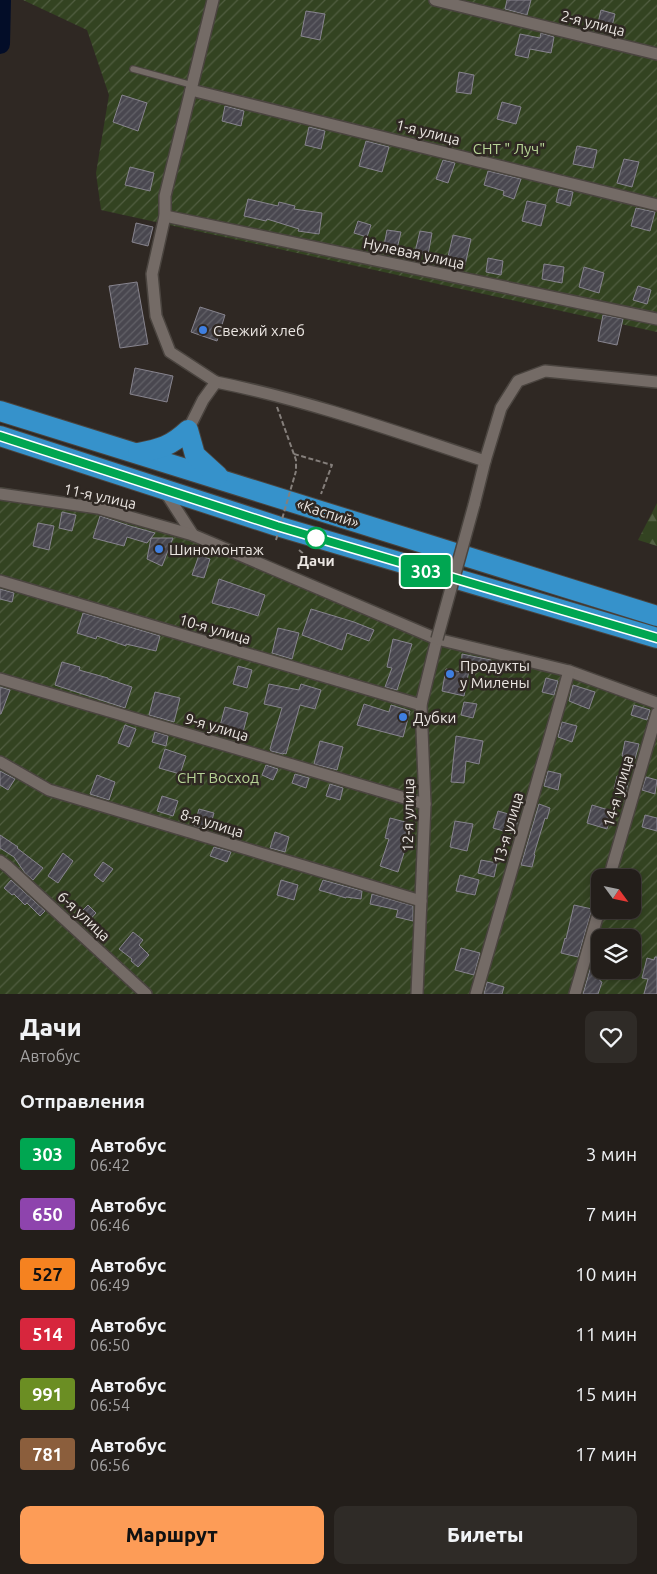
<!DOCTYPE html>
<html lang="ru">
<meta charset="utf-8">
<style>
:root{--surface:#231e1a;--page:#2f2b27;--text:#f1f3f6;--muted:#a3a2a2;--line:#403c39;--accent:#fd9c57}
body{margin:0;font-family:Ubuntu,sans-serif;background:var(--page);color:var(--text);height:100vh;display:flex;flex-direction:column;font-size:19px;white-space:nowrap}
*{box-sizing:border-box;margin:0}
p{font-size:16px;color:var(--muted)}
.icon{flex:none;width:28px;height:28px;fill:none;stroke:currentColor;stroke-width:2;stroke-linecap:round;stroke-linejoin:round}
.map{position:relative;height:994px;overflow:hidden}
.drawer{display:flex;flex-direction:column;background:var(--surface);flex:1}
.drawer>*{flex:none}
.badge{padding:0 10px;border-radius:4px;font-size:18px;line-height:32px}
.needle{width:32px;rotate:123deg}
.controls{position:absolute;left:591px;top:869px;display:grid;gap:10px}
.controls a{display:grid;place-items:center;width:50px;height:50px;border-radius:10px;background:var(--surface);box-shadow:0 2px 8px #0003,0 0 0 1px var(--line);font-size:25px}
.map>.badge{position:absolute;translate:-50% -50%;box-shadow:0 0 0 2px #fff}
h2{padding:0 20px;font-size:19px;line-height:45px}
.round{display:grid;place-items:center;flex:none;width:52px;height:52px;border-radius:10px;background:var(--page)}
.overview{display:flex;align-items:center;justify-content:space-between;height:85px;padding:0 20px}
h1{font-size:24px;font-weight:800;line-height:38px}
.cta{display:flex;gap:10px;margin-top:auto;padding:10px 20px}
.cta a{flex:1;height:58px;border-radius:10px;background:var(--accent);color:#111;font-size:20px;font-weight:800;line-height:58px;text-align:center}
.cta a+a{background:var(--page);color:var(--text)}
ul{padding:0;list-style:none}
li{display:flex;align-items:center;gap:15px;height:60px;padding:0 20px}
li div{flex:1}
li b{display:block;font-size:19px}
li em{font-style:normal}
li .badge{min-width:55px;font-weight:700;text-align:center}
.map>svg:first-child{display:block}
</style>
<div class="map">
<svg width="657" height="994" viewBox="0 0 657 994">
<defs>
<pattern id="forest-firs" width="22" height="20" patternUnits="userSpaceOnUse" patternTransform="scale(1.25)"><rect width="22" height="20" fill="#334321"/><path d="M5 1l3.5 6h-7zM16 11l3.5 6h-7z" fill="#515e41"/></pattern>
<pattern id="garden-furrows" width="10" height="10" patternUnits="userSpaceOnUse" patternTransform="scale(1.25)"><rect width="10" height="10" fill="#334321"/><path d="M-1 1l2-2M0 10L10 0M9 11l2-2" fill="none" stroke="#515e41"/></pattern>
<pattern id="building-hatch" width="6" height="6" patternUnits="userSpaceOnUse" patternTransform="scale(1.25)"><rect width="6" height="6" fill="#49474f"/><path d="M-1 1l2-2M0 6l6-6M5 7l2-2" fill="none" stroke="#636268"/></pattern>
</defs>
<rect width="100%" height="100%" fill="#2f2823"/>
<!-- forest -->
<path fill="url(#forest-firs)" d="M657,503V546L638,540Z"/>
<!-- garden -->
<g fill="url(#garden-furrows)" fill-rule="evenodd">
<path d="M23,0H657V332L101,210L96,173L109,95L87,30Z"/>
<path d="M0,487L95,503L196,531L424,631L657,697V994H0ZM600,878H632V910H600ZM600,938H632V970H600Z"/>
</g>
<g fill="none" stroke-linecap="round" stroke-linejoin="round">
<!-- river -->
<path stroke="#030d28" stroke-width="20" d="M0,44L1,0"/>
</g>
<!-- building -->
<g fill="url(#building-hatch)" stroke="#87848e">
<path d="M507,0H531L527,15L505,9Z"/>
<path d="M601,10L615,14L611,30L597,27Z"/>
<path d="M306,11L325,14L320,40L301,36Z"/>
<path d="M541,33L554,37L551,53L530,49L528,58L515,55L520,34L540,38Z"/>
<path d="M459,72L474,75L471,94L456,92Z"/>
<path d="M122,95L147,103L138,131L113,122Z"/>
<path d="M502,102L521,107L516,124L497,119Z"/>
<path d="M225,106L244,111L241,126L222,121Z"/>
<path d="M309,127L325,131L321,149L305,145Z"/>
<path d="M366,141L389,147L382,172L359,166Z"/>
<path d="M577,146L597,150L593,168L573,164Z"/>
<path d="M624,159L639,162L632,187L617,183Z"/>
<path d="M443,160L455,163L448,183L436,179Z"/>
<path d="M130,167L154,173L150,191L125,185Z"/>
<path d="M488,171L521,179L514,199L503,195L504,191L484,185Z"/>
<path d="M559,189L573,192L570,206L556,202Z"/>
<path d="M248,199L278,206L279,202L295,206L294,209L322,213L319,234L298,231L299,229L267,219L266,221L244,216Z"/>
<path d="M527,201L546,205L541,226L522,221Z"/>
<path d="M636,208L655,212L650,231L631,226Z"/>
<path d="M358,221L371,225L367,237L354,233Z"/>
<path d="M136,223L153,227L148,246L132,242Z"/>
<path d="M387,230L401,232L396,253L383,251Z"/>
<path d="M420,231L432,233L428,255L415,252Z"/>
<path d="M453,235L471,239L465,265L447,261Z"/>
<path d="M488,258L503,261L501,275L486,272Z"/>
<path d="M544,264L564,267L562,283L542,279Z"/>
<path d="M584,267L604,273L599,293L579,287Z"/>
<path d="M137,282L148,344L120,348L109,286Z"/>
<path d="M638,286L651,290L647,304L633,300Z"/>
<path d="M200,307L225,315L217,341L191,332Z"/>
<path d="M603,315L623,319L617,345L598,341Z"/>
<path d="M135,368L173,376L167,402L130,394Z"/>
<path d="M62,512L76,515L72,531L59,528Z"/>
<path d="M100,516L130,526L155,533L147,543L127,537L124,546L93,538Z"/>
<path d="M38,523L54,526L49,550L33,546Z"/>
<path d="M151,538H173L162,566L147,559Z"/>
<path d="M199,555L210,559L204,578L192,575Z"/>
<path d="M219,579L265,595L258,616L230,607V608L212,603Z"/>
<path d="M0,589L14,593L12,602L0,599Z"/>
<path d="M311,609L354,622L374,630L369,641L347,633L342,650L302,635Z"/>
<path d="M83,613L160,636L156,651L126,644V646L97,636L96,639L77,633Z"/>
<path d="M278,628L299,633L292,659L272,653Z"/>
<path d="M393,639L412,644L397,690L385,687L392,668L387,667Z"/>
<path d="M462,654L491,660V666L470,665L464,696L442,691L446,669L461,672Z"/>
<path d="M62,662L80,667L79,670L108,678V679L132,687L125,708L55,685Z"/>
<path d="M238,666L252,670L247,688L233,684Z"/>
<path d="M546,678L558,681L554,695L542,692Z"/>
<path d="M269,684L299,690L301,684L321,690L315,709L300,705L286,754L284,753L283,754L271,751L270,749L282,708L264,704Z"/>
<path d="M573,685L595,692L589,709L569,701Z"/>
<path d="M0,687L10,690L1,714H0Z"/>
<path d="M155,692L180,698L174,722L149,715Z"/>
<path d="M464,702L477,704L473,718L461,715Z"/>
<path d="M364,704L389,712L391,705L410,711L403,737L357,725Z"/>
<path d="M634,705L650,710L647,720L631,715Z"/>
<path d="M225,707L248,713L243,732L220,726Z"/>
<path d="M562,722L577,726L572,742L558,737Z"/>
<path d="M125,725L136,729L129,747L118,743Z"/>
<path d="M155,732L168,736L166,746L152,742Z"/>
<path d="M456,736L483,741L479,764L466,761L464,783L451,782Z"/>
<path d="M320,741L343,747L337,770L314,764Z"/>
<path d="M625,741L639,744L635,759L622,756Z"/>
<path d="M165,749L186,756L180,774L159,768Z"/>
<path d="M266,765L278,769L273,780L262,775Z"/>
<path d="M0,771L15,779L8,790L0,785Z"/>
<path d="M548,771L561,774L558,790L544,786Z"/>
<path d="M295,774L309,778L306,788L292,783Z"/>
<path d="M97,775L115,782L109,800L90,794Z"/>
<path d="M617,776L629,779L626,792L614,789Z"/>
<path d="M646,777L657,780L655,794L642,790Z"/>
<path d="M330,784L343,788L340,800L326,796Z"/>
<path d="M162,796L178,801L173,816L157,811Z"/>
<path d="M539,804L550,808L547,819L545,818L534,854L535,855L532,867L521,865Z"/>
<path d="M592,805L612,811L607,829L587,823Z"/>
<path d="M199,809L214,813L209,830L194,826Z"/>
<path d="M498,811L519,817L514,834L493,828Z"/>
<path d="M645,815L657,818V831L642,827Z"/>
<path d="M390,818L413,824L398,872L380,866L389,839L385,838Z"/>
<path d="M455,821L473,824L467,851L450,847Z"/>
<path d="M275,832L289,837L285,852L270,848Z"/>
<path d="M0,835L18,847L17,848L43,868L33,880L25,873L14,857L0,848Z"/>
<path d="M214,847L231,852L227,862L210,856Z"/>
<path d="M63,853L73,861L58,883L48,876Z"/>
<path d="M481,860L497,863L494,877L478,873Z"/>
<path d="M103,862L113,869L103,882L94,875Z"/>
<path d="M460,875L479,880L475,895L456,891Z"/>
<path d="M11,880L45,911L40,916L27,903L25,905L14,894L12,895L4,888Z"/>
<path d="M281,880L298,885L294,900L277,895Z"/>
<path d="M323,880L362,891L361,899L346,897V898L319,890Z"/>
<path d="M372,894L413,906V921L396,917L398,910L370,904Z"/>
<path d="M88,905L96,913L86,924L77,916Z"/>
<path d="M574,905L592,909L578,957L561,953L565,938L566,939Z"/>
<path d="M133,932L143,940L139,945L149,955L138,967L131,961L132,959L119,949Z"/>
<path d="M461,948L480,953L474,975L455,970Z"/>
<path d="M596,949L600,950V981L602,982L598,994H583Z"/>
<path d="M655,957H657V994H644L648,979L642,978L647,958L654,960Z"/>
<path d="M487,982L504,987L502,994H484Z"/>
</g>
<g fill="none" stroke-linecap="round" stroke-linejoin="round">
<!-- lane casing -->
<g stroke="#4a443f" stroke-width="8">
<path id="lane" d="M133,69L192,85"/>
</g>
<!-- street casing -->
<g stroke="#4a443f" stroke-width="14">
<g id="street">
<path d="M435,0L657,54"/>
<path d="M191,90L657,205"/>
<path d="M165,216L657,319"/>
<path d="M216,382C307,400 397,432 485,461L474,505"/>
<path d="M188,430L203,400L216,382L170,352L156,316L152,274L165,216V196L213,0"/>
<path d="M485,461L501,408L518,381L545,371L657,382"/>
<path d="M164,490L193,535"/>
<path d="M0,494L98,508L193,535L437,639L569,671L657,703"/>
<path d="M0,581L421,705"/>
<path d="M0,679L425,804"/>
<path d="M0,762L49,790L421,901"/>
<path d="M0,861L8,867L146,994"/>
<path d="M609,878L657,713"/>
<path d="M417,994L425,804L421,705L437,639"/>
<path d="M476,994L569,671"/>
<path d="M575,994L600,907"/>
</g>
</g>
<!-- highway casing -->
<g stroke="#4a443f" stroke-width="22">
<g id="highway">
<path d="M0,411C219,478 438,549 657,616"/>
<path d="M0,436L277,526L657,638"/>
<path d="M138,453C160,449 171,446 188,430L195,455L218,476"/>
</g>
</g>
<!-- path -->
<g stroke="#857f7b" stroke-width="2" stroke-dasharray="5 2.5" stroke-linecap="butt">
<path d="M277,407L296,460V471"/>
<path d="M294,454L332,465L321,494"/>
<path d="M299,550L305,555L304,569"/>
</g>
<!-- lane -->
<use href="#lane" stroke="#746b66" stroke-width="5.5"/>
<!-- street -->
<use href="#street" stroke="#746b66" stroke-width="11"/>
<!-- highway -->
<use href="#highway" stroke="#3692cb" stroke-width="20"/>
<!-- street-bridge casing -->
<g stroke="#4a443f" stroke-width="14" stroke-linecap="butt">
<path id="street-bridge" d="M437,639L474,505"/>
</g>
<!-- path-bridge -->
<path stroke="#857f7b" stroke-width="2" stroke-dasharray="5 2.5" stroke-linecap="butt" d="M276,540L296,471"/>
<!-- street-bridge -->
<use href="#street-bridge" stroke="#746b66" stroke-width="11"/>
</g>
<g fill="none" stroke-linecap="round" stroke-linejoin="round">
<!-- line casing -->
<g stroke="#fff" stroke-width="11">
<path id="line" d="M0,436L277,526L657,638"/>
</g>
<!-- line -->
<use href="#line" stroke="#00a651" stroke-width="8"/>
</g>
<!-- markers -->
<g fill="#3f7fe0" stroke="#2f2823" stroke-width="2">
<circle cx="203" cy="330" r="5"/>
<circle cx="159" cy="549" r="5"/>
<circle cx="450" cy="674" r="5"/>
<circle cx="403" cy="717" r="5"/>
</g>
<circle fill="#fff" stroke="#00a651" stroke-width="2.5" cx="316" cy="538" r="10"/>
<g text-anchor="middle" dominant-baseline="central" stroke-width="5" stroke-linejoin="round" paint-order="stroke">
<!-- street labels -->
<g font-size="15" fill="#ebe6e2" stroke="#2f2823">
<text transform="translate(593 23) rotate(14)">2-я улица</text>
<text transform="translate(428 132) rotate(14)">1-я улица</text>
<text transform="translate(414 253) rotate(12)">Нулевая улица</text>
<text transform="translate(100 496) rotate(12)">11-я улица</text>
<text transform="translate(328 513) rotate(18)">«Каспий»</text>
<text transform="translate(215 629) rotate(16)">10-я улица</text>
<text transform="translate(217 727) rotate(16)">9-я улица</text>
<text transform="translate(618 791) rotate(-74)">14-я улица</text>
<text transform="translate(408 815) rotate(-89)">12-я улица</text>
<text transform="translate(212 823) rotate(17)">8-я улица</text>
<text transform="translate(508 828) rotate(-74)">13-я улица</text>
<text transform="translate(84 916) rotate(43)">6-я улица</text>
</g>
<!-- park labels -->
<g font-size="15" fill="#b7d496" stroke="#2f2823">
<text x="509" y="148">СНТ " Луч"</text>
<text x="218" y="777">СНТ Восход</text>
</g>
<!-- poi labels -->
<g font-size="15" fill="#ebe6e2" stroke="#2f2823" text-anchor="start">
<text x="213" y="330">Свежий хлеб</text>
<text x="169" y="549">Шиномонтаж</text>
<text x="460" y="665">Продукты<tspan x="460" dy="17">у Милены</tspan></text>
<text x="413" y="717">Дубки</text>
</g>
<!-- stop labels -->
<g font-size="15" font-weight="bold" fill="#ebe6e2" stroke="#2f2823">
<text x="316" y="560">Дачи</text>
</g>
</g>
</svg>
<div class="controls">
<a><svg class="needle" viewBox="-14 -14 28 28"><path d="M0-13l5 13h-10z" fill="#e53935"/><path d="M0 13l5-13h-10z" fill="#a3a2a2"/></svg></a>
<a><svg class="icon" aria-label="layers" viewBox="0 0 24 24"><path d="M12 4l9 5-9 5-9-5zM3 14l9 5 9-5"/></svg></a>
</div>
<b class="badge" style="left:426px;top:571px;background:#00a651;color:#fff">303</b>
</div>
<section class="drawer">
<div class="overview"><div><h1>Дачи</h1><p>Автобус</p></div><a class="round"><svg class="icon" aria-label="heart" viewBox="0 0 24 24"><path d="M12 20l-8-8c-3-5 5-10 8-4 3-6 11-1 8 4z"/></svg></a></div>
<h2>Отправления</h2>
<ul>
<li><span class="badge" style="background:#00a651;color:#fff">303</span><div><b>Автобус</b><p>06:42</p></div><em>3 мин</em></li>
<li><span class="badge" style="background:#8e44ad;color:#fff">650</span><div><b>Автобус</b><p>06:46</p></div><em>7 мин</em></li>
<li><span class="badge" style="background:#f58220;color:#111">527</span><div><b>Автобус</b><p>06:49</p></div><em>10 мин</em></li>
<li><span class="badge" style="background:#d7263d;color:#fff">514</span><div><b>Автобус</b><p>06:50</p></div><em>11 мин</em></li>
<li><span class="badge" style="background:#6b8e23;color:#fff">991</span><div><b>Автобус</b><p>06:54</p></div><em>15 мин</em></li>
<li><span class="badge" style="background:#8b5e3c;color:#fff">781</span><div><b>Автобус</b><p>06:56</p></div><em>17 мин</em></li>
</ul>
<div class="cta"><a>Маршрут</a><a>Билеты</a></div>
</section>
